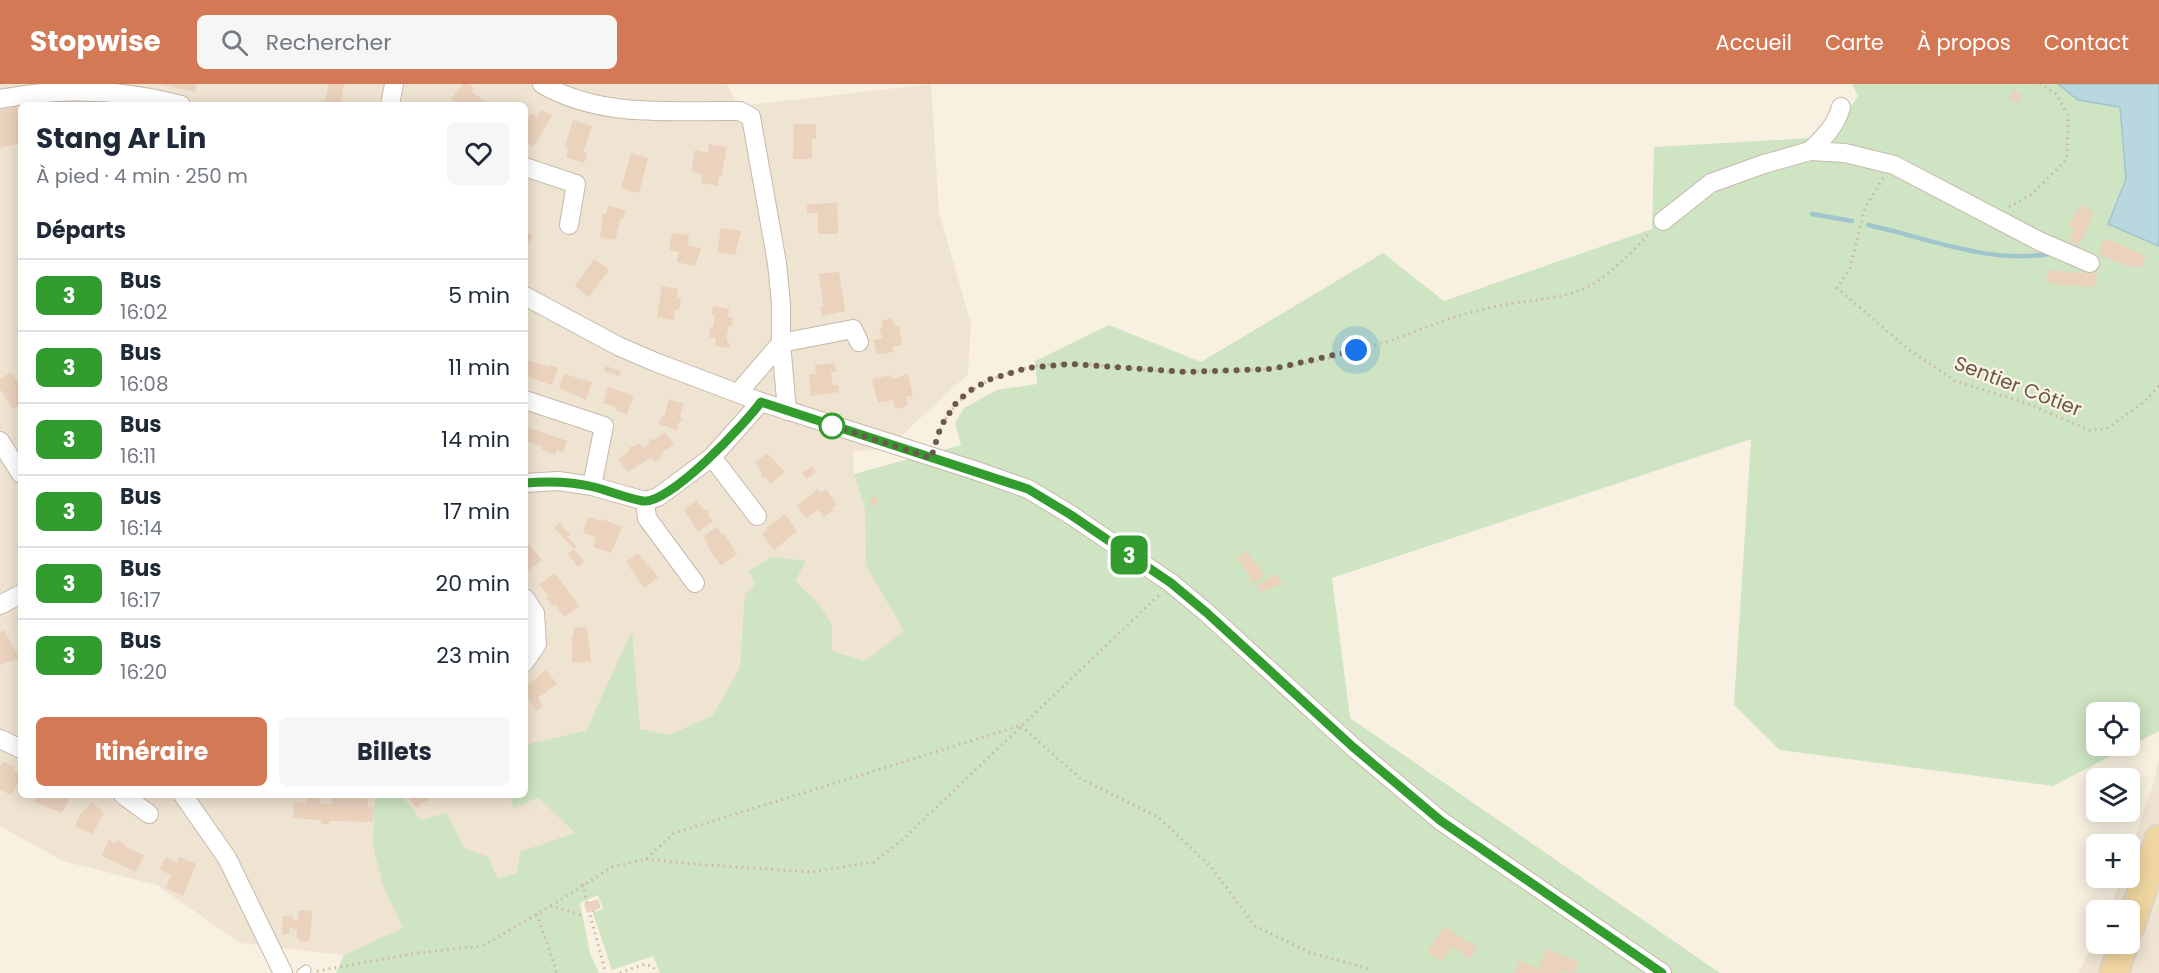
<!DOCTYPE html>
<html lang="fr">
<meta charset="utf-8">
<style>
:root{--surface:#fff;--page:#f6f6f7;--text:#1f2937;--muted:#747a83;--line:#e0e1e3;--accent:#d47955}
body{margin:0;font-family:Poppins,sans-serif;background:var(--page);color:var(--text);height:100vh;display:flex;flex-direction:column;font-size:22px;white-space:nowrap}
*{box-sizing:border-box;margin:0}
p{font-size:20px;color:var(--muted)}
.icon{flex:none;width:33px;height:33px;fill:none;stroke:currentColor;stroke-width:2;stroke-linecap:round;stroke-linejoin:round}
.map{position:relative;flex:1;overflow:hidden}
.sheet{position:absolute;left:18px;top:18px;width:510px;height:696px;display:flex;flex-direction:column;background:var(--surface);border-radius:9px;box-shadow:0 3px 15px #0003}
.sheet>*{flex:none}
.badge{padding:0 12px;border-radius:9px;font-size:21px;line-height:39px}
.tools{position:absolute;left:2086px;top:618px;display:grid;gap:12px}
.tools a{display:grid;place-items:center;width:54px;height:54px;border-radius:9px;background:var(--surface);box-shadow:0 3px 15px #0003;font-size:30px}
.you{position:absolute;width:30px;height:30px;margin:-15px;border:4px solid #fff;border-radius:50%;background:#1a73e8;box-shadow:0 0 0 9px #1a73e833}
.map>.badge{position:absolute;translate:-50% -50%;box-shadow:0 0 0 3px #fff}
h2{padding:0 18px;font-size:22px;line-height:54px}
.round{display:grid;place-items:center;flex:none;width:63px;height:63px;border-radius:9px;background:var(--page)}
.summary{display:flex;align-items:center;justify-content:space-between;height:102px;padding:0 18px}
h1{font-size:28px;font-weight:700;line-height:45px}
.button{display:flex;gap:12px;margin-top:auto;padding:12px 18px}
.button a{flex:1;height:69px;border-radius:9px;background:var(--accent);color:#fff;font-size:24px;font-weight:700;line-height:69px;text-align:center}
.button a+a{background:var(--page);color:var(--text)}
ul{padding:0;list-style:none}
li{display:flex;align-items:center;gap:18px;height:72px;padding:0 18px;border-top:2px solid var(--line)}
li div{flex:1}
li b{display:block;font-size:22px}
li em{font-style:normal}
li .badge{min-width:66px;font-weight:700;text-align:center}
header{display:flex;align-items:center;gap:36px;box-sizing:border-box;height:84px;padding:0 30px;background:var(--accent);color:#fff}
header strong{font-size:28px}
nav{display:flex;gap:33px;margin-inline-start:auto;font-size:21px}
.search{width:420px;height:54px;background:var(--page);display:flex;align-items:center;gap:15px;box-sizing:border-box;padding:0 21px;border-radius:9px;color:var(--muted);font-size:22px}
.map>svg:first-child{display:block}
</style>
<header>
<strong>Stopwise</strong>
<div class="search"><svg class="icon" aria-label="search" viewBox="0 0 24 24"><circle cx="10" cy="10" r="6"/><path d="M15 15l6 6"/></svg>Rechercher</div>
<nav><a>Accueil</a><a>Carte</a><a>À propos</a><a>Contact</a></nav>
</header>
<div class="map">
<svg width="2159" height="889" viewBox="0 0 2159 889">
<rect width="100%" height="100%" fill="#f8f1e1"/>
<!-- residential -->
<g fill="#efe3d1" fill-rule="evenodd">
<path d="M0,0H726L740,22L931,0L939,128L971,240L968,290L888,364L853,368L854,390L865,425L989,540L456,844L344,871L240,859L157,801L63,777L0,742ZM21,21H525V711H21Z"/>
<path d="M2159,675V889H2079L2097,851V860H2130V826H2109L2121,794H2130V768L2154,698Z"/>
</g>
<!-- green -->
<path fill="#cee4c2" fill-rule="evenodd" d="M1852,0H2058L2078,16L2120,23L2126,95L2108,139L2159,162V647L2053,702L1780,666L1734,621L1751,355L1332,494L1350,634L1720,889H660L653,872L612,886L593,829L603,825L598,811L580,819L590,869L599,889H336L344,871L403,844L383,802L373,761L375,711C406,711 403,712 421,736L447,729L464,764L488,773L498,795L517,789L520,768L575,749L538,713L513,725L511,711H525V664L532,659L586,647L632,547L640,645L670,651L713,631L740,584L745,510L755,501L749,487L772,473L806,477L795,497L819,520L832,541V567L865,577L904,547L866,481L865,425L854,390L961,361L955,339L964,324L997,306L1037,300L1035,277L1109,241L1201,278L1383,169L1444,217L1652,145L1654,63L1830,53L1858,12ZM2097,628H2130V662H2097Z"/>
<!-- water -->
<path fill="#b9d7df" stroke="#a1c5cf" stroke-width="1.5" d="M2058,0H2159V162L2108,140L2126,95L2120,23L2078,16Z"/>
<g fill="none" stroke-linecap="round" stroke-linejoin="round">
<!-- stream -->
<g stroke="#a1c5cf" stroke-width="4.5">
<path d="M1812,130L1852,137"/>
<path d="M1868,141C1928,154 1988,180 2049,170"/>
</g>
</g>
<!-- building -->
<g fill="#ead2bd">
<path d="M159,0H197L195,8Z"/>
<path d="M329,0H344L341,21H320L321,15L325,16Z"/>
<path d="M463,0H469L474,4L471,7L490,21H459L451,15Z"/>
<path d="M2013,6L2022,10L2018,19L2009,15Z"/>
<path d="M80,14V21H26L38,17Z"/>
<path d="M21,21V59L0,64V26Z"/>
<path d="M541,26L552,32L533,63L525,58V39L531,29L537,33Z"/>
<path d="M573,36L592,42L583,68L587,69L584,79L566,73L568,64L565,62Z"/>
<path d="M794,40H816V55H812V75H793Z"/>
<path d="M709,60L727,63L721,93H719L718,102L701,99L702,90L691,88L695,66L708,69Z"/>
<path d="M631,69L648,74L639,109L621,104Z"/>
<path d="M837,119L838,150H818V129H807V120Z"/>
<path d="M2080,121L2094,128L2079,162L2069,157L2074,144L2069,141Z"/>
<path d="M608,122L626,126L623,135L621,134L615,156L600,153L603,130H606Z"/>
<path d="M721,144L741,147L735,171L717,168Z"/>
<path d="M525,146L533,152L525,164Z"/>
<path d="M672,149L689,151L687,161L701,164L695,182L677,178L679,168L669,166Z"/>
<path d="M2105,154L2146,172L2141,184L2133,181L2131,184L2098,170Z"/>
<path d="M594,175L609,186L589,213L575,202Z"/>
<path d="M2049,186L2097,190L2096,203L2057,201L2045,196Z"/>
<path d="M839,188L845,227L822,232L820,223L823,222L819,190Z"/>
<path d="M662,202L678,205L677,213L681,214L679,226H675L674,236L657,233Z"/>
<path d="M713,222L729,225L728,233L733,234L732,242L729,241L726,256L730,260L729,264L715,262L716,254L709,253L710,243H713L715,231H712Z"/>
<path d="M892,234L894,242L899,241L902,261L892,263L893,268L877,271L873,256L883,254L879,245L883,244L881,237Z"/>
<path d="M525,275L549,283L550,281L558,284L552,301L525,292Z"/>
<path d="M835,279L836,288H831L833,301H838L839,308L811,312L809,290H816L815,281Z"/>
<path d="M606,282L621,287L619,292L604,287Z"/>
<path d="M11,288L21,304V320L13,325L0,305V295Z"/>
<path d="M564,290L592,298L586,316L559,304Z"/>
<path d="M908,290L913,312L906,313L908,322L895,325L893,316L878,319L872,295L891,291L892,295Z"/>
<path d="M608,303L634,312L627,330L616,326L617,323L603,319Z"/>
<path d="M669,315L684,320L680,332L683,336L679,338L677,346L659,340L662,332L664,333Z"/>
<path d="M527,343L567,357L563,368L556,366L555,371L541,366L542,362L525,357Z"/>
<path d="M665,348L674,360L660,371L661,373L654,378L651,373L628,388L618,375L629,367V363H633L639,359L643,364L649,359V355L654,356Z"/>
<path d="M767,369L785,388L770,400L766,393H761L762,389L755,378Z"/>
<path d="M812,382L816,388L806,395L802,389Z"/>
<path d="M818,405L821,409L826,405L837,421L832,424L834,426L824,433L818,426L806,434L797,422Z"/>
<path d="M874,412L879,417L874,423L868,417Z"/>
<path d="M696,416L704,426H709L708,431L713,437L698,448L684,426Z"/>
<path d="M785,430L797,447L774,466L762,450L768,446L766,444Z"/>
<path d="M588,433L601,437L602,435L622,443L611,469L593,463L596,453L583,449Z"/>
<path d="M560,439L570,451L568,453L577,463L574,465L584,478L578,483L568,470L574,465L554,444Z"/>
<path d="M716,443L723,451L724,450L737,470L721,481L707,462L709,461L703,453Z"/>
<path d="M525,456L542,476L527,487L525,483Z"/>
<path d="M1246,466L1265,491L1254,499L1237,474Z"/>
<path d="M638,469L658,493L644,504L626,478Z"/>
<path d="M555,489L579,522L564,533L555,520L553,522L546,514L549,512L539,501Z"/>
<path d="M1276,490L1283,500L1260,508L1256,502Z"/>
<path d="M587,543L591,577L572,579V551H574L573,544Z"/>
<path d="M4,546L19,574L0,581V548Z"/>
<path d="M546,586L557,600L538,614L543,622L537,627L525,611V603Z"/>
<path d="M3,677L15,683L13,687L21,690L12,711L0,706V684Z"/>
<path d="M38,711H68L71,712L62,729L35,718Z"/>
<path d="M407,711H426L429,715L416,724Z"/>
<path d="M332,712L368,715V723H374L373,738L333,737H329V740H321V737L318,736L293,734L294,718L306,719L307,714H321L320,719L331,720Z"/>
<path d="M92,718L105,730L100,735L93,750L75,742L81,728L82,729Z"/>
<path d="M109,756L116,760L117,756L125,760L124,762L144,771L136,788L102,772Z"/>
<path d="M166,773L176,779L178,778L179,773L196,780L183,812L166,804L171,791L160,786Z"/>
<path d="M598,815L601,824L587,829L584,820Z"/>
<path d="M299,826L312,827L310,856H307V858H300V855H297V845L290,844L289,850H282L283,832L293,833V836H298Z"/>
<path d="M1445,842L1465,856L1464,858L1466,859L1468,857L1477,864L1470,875L1460,868L1461,866L1460,865L1458,867L1452,863L1442,878L1427,868Z"/>
<path d="M1547,865L1578,878L1574,889L1560,887L1559,889H1515L1519,877L1539,885Z"/>
</g>
<g fill="none" stroke-linecap="round" stroke-linejoin="round">
<!-- service casing -->
<g stroke="#c7b9ab" stroke-width="11">
<path id="service" d="M302,889L306,886"/>
</g>
<!-- minor casing -->
<g stroke="#c7b9ab" stroke-width="20">
<g id="minor">
<path d="M542,0C602,35 673,26 740,27L751,33L777,179L781,220V259L787,327"/>
<path d="M0,15C62,3 121,5 181,21"/>
<path d="M390,21L394,0"/>
<path d="M1810,67C1824,53 1836,42 1841,23"/>
<path d="M525,83L576,100L569,141"/>
<path d="M1663,137L1711,99L1764,80L1810,67L1845,69L1894,81L2039,157L2090,179"/>
<path d="M525,212L618,262L655,278L761,318L977,387L1028,405L1071,431L1171,499L1207,529L1353,663L1441,737L1662,889"/>
<path d="M781,259L853,245L859,258"/>
<path d="M738,309L781,259"/>
<path d="M525,316L604,342L592,402"/>
<path d="M0,357L21,390"/>
<path d="M712,373L757,432"/>
<path d="M525,399L558,397L592,402L645,417L658,413L712,373L761,318"/>
<path d="M645,417L647,434L695,499"/>
<path d="M525,514L535,529L537,560L525,578"/>
<path d="M0,521L21,510"/>
<path d="M0,655L21,665"/>
<path d="M123,711L149,730"/>
<path d="M183,711L227,774L283,889"/>
</g>
</g>
<!-- primary casing -->
<g stroke="#d6d1cd" stroke-width="31">
<g id="primary">
<path d="M2130,843L2159,755"/>
<path d="M2114,889L2124,860"/>
</g>
</g>
<!-- path -->
<g stroke="#ceb5a1" stroke-width="3" stroke-dasharray="1.5 4.5" stroke-linecap="butt">
<path d="M1883,94L1865,124L1850,184L1837,204L1908,265L1955,297L2026,319L2089,346L2106,345L2144,318L2159,302"/>
<path d="M2009,123L2032,110L2067,75L2068,31L2056,10L2040,0"/>
<path d="M936,357C950,312 983,295 1026,284C1079,272 1135,289 1189,288C1216,287 1243,287 1270,285C1306,282 1343,271 1376,261C1401,254 1425,243 1449,235C1463,230 1478,227 1493,223C1526,215 1564,217 1593,200C1615,187 1633,166 1651,148"/>
<path d="M1021,642L1081,695L1158,733L1211,783L1255,842L1311,869L1371,885"/>
<path d="M646,775L694,780L812,788L874,778L901,757L1159,511"/>
<path d="M583,800L587,819"/>
<path d="M551,822L612,783L646,775L674,749L1019,642"/>
<path d="M594,827L590,831L606,889"/>
<path d="M537,830L557,889"/>
<path d="M317,887L417,869L482,862L551,822L581,831"/>
<path d="M620,889L645,880L653,883L657,889"/>
</g>
<!-- service -->
<use href="#service" stroke="#fff" stroke-width="9"/>
<!-- minor -->
<use href="#minor" stroke="#fff" stroke-width="18"/>
<!-- primary -->
<use href="#primary" stroke="#f0d7a1" stroke-width="28"/>
</g>
<g fill="none" stroke-linecap="round" stroke-linejoin="round">
<!-- line casing -->
<g stroke="#fff" stroke-width="14">
<path id="line" d="M525,399C549,397 570,397 594,403C610,407 626,414 643,417C669,421 745,340 761,318L1028,405L1071,431L1171,499L1207,529L1353,663L1441,737L1662,889"/>
</g>
<!-- line -->
<use href="#line" stroke="#339c2e" stroke-width="9"/>
<!-- walk -->
<path stroke="#6c594c" stroke-width="6" stroke-dasharray="0 10.8" d="M832,342L828,340L931,374L941,342L956,319L969,307L991,295L1027,284L1071,280L1186,288L1272,285L1356,266"/>
</g>
<!-- markers -->
<circle fill="#fff" stroke="#339c2e" stroke-width="3" cx="832" cy="342" r="12"/>
<g text-anchor="middle" dominant-baseline="central" stroke-width="4.5" stroke-linejoin="round" paint-order="stroke">
<!-- street labels -->
<g font-size="20" fill="#6c594c" stroke="#fcf5e7">
<text transform="translate(2018 302) rotate(21)">Sentier Côtier</text>
</g>
</g>
</svg>
<div class="tools">
<a><svg class="icon" aria-label="locate" viewBox="0 0 24 24"><circle cx="12" cy="12" r="6"/><path d="M12 2v4M12 18v4M2 12h4M18 12h4"/></svg></a>
<a><svg class="icon" aria-label="layers" viewBox="0 0 24 24"><path d="M12 4l9 5-9 5-9-5zM3 14l9 5 9-5"/></svg></a>
<a>+</a>
<a>−</a>
</div>
<div class="you" style="left:1356px;top:266px"></div>
<b class="badge" style="left:1129px;top:471px;background:#339c2e;color:#fff">3</b>
<section class="sheet">
<div class="summary"><div><h1>Stang Ar Lin</h1><p>À pied · 4 min · 250 m</p></div><a class="round"><svg class="icon" aria-label="heart" viewBox="0 0 24 24"><path d="M12 20l-8-8c-3-5 5-10 8-4 3-6 11-1 8 4z"/></svg></a></div>
<h2>Départs</h2>
<ul>
<li><span class="badge" style="background:#339c2e;color:#fff">3</span><div><b>Bus</b><p>16:02</p></div><em>5 min</em></li>
<li><span class="badge" style="background:#339c2e;color:#fff">3</span><div><b>Bus</b><p>16:08</p></div><em>11 min</em></li>
<li><span class="badge" style="background:#339c2e;color:#fff">3</span><div><b>Bus</b><p>16:11</p></div><em>14 min</em></li>
<li><span class="badge" style="background:#339c2e;color:#fff">3</span><div><b>Bus</b><p>16:14</p></div><em>17 min</em></li>
<li><span class="badge" style="background:#339c2e;color:#fff">3</span><div><b>Bus</b><p>16:17</p></div><em>20 min</em></li>
<li><span class="badge" style="background:#339c2e;color:#fff">3</span><div><b>Bus</b><p>16:20</p></div><em>23 min</em></li>
</ul>
<div class="button"><a>Itinéraire</a><a>Billets</a></div>
</section>
</div>
